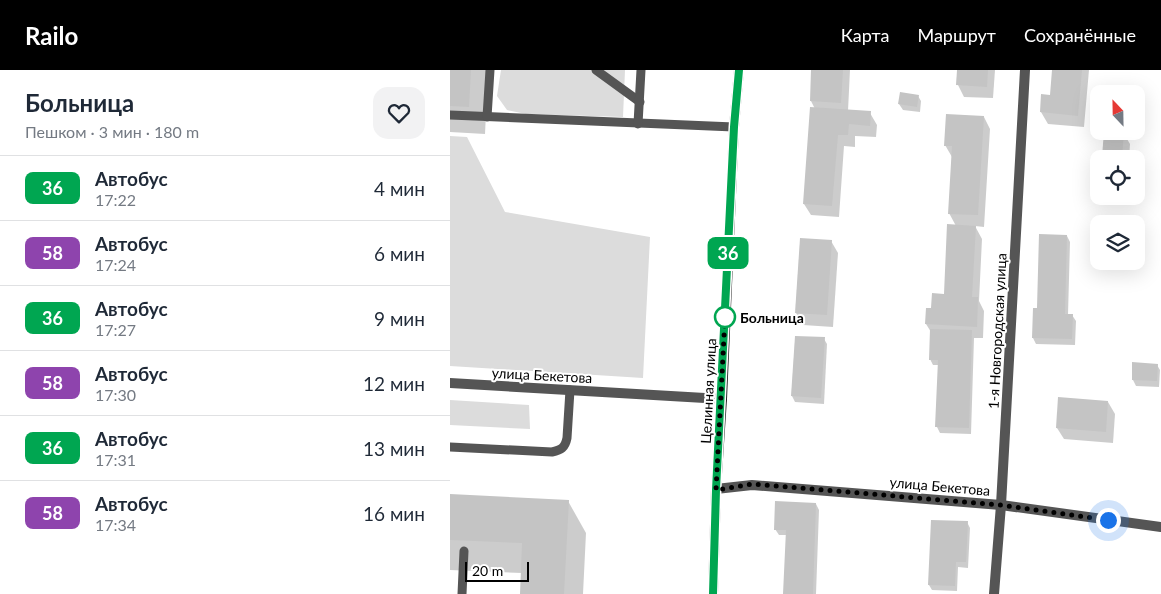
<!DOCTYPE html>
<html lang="ru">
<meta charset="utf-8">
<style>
:root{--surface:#fff;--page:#f2f2f3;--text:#1f2937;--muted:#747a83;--line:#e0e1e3;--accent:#000}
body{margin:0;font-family:Lato,sans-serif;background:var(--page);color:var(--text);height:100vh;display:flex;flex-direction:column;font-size:19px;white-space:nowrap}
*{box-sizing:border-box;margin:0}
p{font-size:16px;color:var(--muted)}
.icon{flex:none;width:28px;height:28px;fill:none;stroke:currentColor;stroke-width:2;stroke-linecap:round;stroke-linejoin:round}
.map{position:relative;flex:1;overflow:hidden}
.side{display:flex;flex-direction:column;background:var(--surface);width:450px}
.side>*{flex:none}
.badge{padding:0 10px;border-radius:8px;font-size:18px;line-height:32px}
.needle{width:32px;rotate:338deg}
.tools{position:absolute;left:640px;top:15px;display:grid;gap:10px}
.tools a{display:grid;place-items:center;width:55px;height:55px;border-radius:10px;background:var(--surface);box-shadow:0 5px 20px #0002;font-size:25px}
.scale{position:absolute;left:15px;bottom:12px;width:64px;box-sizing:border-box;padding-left:5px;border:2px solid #000;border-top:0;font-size:14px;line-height:18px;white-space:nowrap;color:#000;-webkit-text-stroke:4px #fff;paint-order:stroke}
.you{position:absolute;width:25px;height:25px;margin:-12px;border:4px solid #fff;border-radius:50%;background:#1a73e8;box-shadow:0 0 0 8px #1a73e833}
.map>.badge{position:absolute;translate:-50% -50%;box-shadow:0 0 0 2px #fff}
.round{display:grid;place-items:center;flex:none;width:52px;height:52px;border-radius:15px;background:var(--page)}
.headline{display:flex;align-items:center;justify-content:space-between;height:85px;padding:0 25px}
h1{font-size:24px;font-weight:700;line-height:38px}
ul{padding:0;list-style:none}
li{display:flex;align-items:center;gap:15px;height:65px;padding:0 25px;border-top:1px solid var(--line)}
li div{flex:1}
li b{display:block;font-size:19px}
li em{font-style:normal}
li .badge{min-width:55px;font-weight:700;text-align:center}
header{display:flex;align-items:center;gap:30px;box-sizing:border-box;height:70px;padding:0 25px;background:var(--accent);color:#fff}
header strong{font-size:24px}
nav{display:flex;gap:28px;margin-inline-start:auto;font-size:18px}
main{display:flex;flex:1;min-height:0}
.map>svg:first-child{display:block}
</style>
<header>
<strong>Railo</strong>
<nav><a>Карта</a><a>Маршрут</a><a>Сохранённые</a></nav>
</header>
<main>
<section class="side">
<div class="headline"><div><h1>Больница</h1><p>Пешком · 3 мин · 180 m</p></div><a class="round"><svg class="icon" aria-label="heart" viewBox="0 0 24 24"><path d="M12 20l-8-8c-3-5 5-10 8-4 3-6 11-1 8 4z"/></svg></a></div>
<ul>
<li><span class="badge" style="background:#00a651;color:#fff">36</span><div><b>Автобус</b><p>17:22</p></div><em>4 мин</em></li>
<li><span class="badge" style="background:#8e44ad;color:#fff">58</span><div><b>Автобус</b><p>17:24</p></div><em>6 мин</em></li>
<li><span class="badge" style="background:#00a651;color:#fff">36</span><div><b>Автобус</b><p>17:27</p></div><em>9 мин</em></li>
<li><span class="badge" style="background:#8e44ad;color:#fff">58</span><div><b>Автобус</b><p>17:30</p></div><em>12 мин</em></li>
<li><span class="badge" style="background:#00a651;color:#fff">36</span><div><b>Автобус</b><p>17:31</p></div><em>13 мин</em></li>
<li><span class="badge" style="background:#8e44ad;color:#fff">58</span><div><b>Автобус</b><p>17:34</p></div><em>16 мин</em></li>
</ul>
</section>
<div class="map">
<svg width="711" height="524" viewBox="0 0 711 524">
<rect width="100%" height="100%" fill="#fff"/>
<!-- green -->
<g fill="#dcdcdc">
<path d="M51,0H175L173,47L76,44L57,40L47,26Z"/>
<path d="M0,66L17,67L55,142L200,167L193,308L0,296Z"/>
<path d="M0,330L79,335L80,359L0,355Z"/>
</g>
<!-- shadow -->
<g fill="#0003">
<path d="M0,0H38L35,64L0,62Z"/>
<path d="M362,0H400L398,41L420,43L427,55L426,67L405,66V77L394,76L389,147L361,145L354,134L365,39L361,31Z"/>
<path d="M508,0H545L543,28L514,27L508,15Z"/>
<path d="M604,0H639L634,57L598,54L591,42L592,26H601Z"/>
<path d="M451,24L468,26L471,31L470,42L453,40L449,34Z"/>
<path d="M534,47L540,59L534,157L525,156L532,169L529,231L534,241L533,268H524L521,364L490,363L487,357L489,295H483L480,289L481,262L476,254L482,239L495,225L506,156L499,143L502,87L495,75Z"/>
<path d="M673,62L680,74L679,89H655L654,87Z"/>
<path d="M617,166L620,172L618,245H622L626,251L625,275L586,274L583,268L589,240Z"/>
<path d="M381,171L388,183L383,257L353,255L346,243Z"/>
<path d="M374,269L377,274L374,334L345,332L342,326Z"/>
<path d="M707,295L710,300L709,317L686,316L683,310Z"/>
<path d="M658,332L665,344L663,373L614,369L607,358Z"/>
<path d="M0,426L118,431L136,463L133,524H71L72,503L0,500Z"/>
<path d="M366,434L369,440L366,524H334L337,465H329L325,459Z"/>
<path d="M517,452L520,458L518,498L508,497L507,521L482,520L479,515Z"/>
</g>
<!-- building -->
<g fill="#c4c4c4">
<path d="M0,0H21L19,37L0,36Z"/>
<path d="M361,0H393L391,33L360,31Z"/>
<path d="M507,0H538L537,17L506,15Z"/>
<path d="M602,0H632L628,46L590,42L591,24L600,25Z"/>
<path d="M450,22L469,25L467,37L448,34Z"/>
<path d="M360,37L421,41L420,56L399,54L398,65H388L382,136L353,134Z"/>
<path d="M496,44L534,46L528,145L498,144L502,76H494Z"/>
<path d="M654,61H674L672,88L652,87Z"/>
<path d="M497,154L526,156L522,227H528L527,257L475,254L476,238H481L482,223L494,224Z"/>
<path d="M589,164L617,165L615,244H623L622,269L582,268L583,238H587Z"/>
<path d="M350,168L382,170L377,245L345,243Z"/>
<path d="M480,259L522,260L519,358L485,357L488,290H479Z"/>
<path d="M345,266L375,267L371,328L341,326Z"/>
<path d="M682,292L708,294L707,311L682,310Z"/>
<path d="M608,327L658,331L656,362L606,358Z"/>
<path d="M0,424L119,430L114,524H70L72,473L0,470Z"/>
<path d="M325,431L366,433L363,524H333L336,460H324Z"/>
<path d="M481,450L518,451L516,492H506L505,516L478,515Z"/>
</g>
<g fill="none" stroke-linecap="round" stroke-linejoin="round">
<!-- lane -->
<g stroke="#555" stroke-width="9">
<path d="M146,0L190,32"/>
<path d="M0,45L284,57"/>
<path d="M37,47L40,0"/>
<path d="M188,54L191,0"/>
<path d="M0,377L102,382C111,380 115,378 117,368L120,320"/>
<path d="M12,524L14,481"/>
</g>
<!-- street -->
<g stroke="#555" stroke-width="10">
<path d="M0,313L272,329"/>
<path d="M266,419L302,415L551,435L711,457"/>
<path d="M544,524L551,435L575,0"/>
</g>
<!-- secondary -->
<path stroke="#222" stroke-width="10" d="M263,524L266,419L272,329L284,57L289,0"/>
</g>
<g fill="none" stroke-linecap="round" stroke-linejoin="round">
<!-- line casing -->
<g stroke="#fff" stroke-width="11">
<path id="line" d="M263,524L266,420L284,57L289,0"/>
</g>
<!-- line -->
<use href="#line" stroke="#00a651" stroke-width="8"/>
<!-- walk -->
<path stroke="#000" stroke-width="5" stroke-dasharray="0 9" d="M275,247L266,420L302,414L551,435L658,450"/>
</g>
<!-- markers -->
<circle fill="#fff" stroke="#00a651" stroke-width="2.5" cx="275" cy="247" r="10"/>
<g text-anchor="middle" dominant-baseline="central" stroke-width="4" stroke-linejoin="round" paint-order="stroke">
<!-- stop labels -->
<g font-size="14" font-weight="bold" fill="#000" stroke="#fff" text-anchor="start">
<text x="290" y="247">Больница</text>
</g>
<!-- street labels -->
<g font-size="14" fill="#000" stroke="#fff">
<text transform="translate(547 261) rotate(-87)">1-я Новгородская улица</text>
<text transform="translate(92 305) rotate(3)">улица Бекетова</text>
<text transform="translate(258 321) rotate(-87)">Целинная улица</text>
<text transform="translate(490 416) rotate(5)">улица Бекетова</text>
</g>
</g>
</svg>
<div class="tools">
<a><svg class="needle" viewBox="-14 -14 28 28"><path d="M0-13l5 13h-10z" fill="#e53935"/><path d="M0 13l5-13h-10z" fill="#747a83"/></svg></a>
<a><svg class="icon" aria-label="locate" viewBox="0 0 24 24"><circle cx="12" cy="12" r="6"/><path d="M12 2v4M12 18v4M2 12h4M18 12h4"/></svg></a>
<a><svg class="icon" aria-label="layers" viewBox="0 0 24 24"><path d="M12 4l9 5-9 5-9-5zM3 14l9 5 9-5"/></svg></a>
</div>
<div class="scale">20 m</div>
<div class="you" style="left:658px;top:450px"></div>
<b class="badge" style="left:278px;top:183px;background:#00a651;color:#fff">36</b>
</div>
</main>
